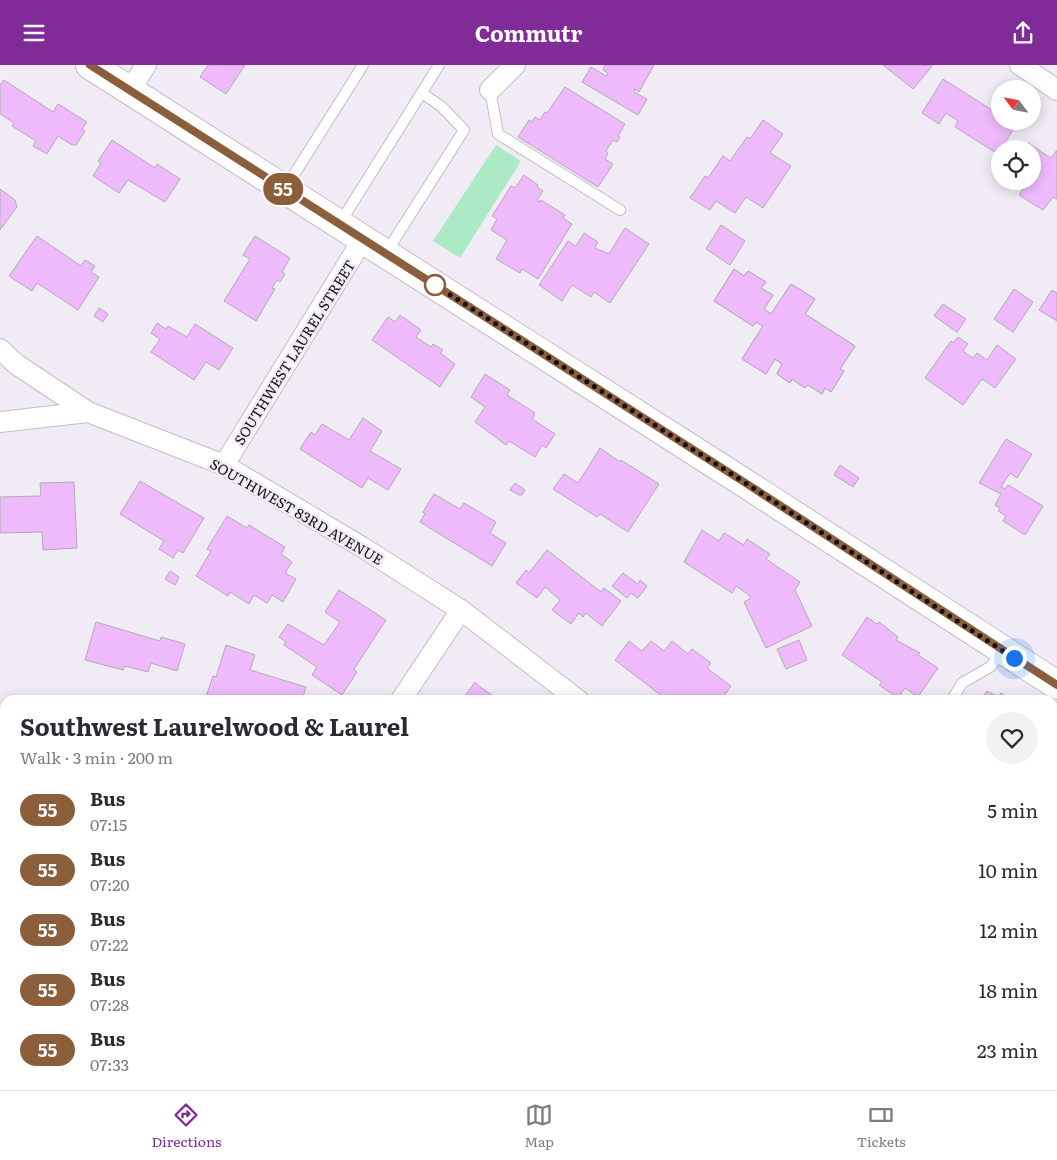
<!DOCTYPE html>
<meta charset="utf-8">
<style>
:root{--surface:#fff;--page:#f2f2f3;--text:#2b2b33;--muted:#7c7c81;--line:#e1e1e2;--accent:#812b99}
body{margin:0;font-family:Literata,serif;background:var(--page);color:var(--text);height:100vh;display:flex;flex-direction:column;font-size:19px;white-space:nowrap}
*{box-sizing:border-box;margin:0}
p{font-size:16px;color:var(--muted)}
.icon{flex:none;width:28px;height:28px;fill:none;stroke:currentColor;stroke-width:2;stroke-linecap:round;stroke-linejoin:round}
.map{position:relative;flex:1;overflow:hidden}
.side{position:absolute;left:0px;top:630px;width:1058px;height:395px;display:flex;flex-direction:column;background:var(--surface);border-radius:15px 15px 0 0;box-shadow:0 2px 12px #0003}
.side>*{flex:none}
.badge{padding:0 10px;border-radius:16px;font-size:18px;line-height:32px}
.needle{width:32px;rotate:302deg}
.tools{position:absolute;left:991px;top:15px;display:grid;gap:10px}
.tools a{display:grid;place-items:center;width:50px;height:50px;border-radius:50%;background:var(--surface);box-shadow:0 2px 12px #0003;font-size:25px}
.you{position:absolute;width:25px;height:25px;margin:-12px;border:4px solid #fff;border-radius:50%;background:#1a73e8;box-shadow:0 0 0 8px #1a73e833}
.map>.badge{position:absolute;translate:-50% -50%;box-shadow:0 0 0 2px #fff}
.round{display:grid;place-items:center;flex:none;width:52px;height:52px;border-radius:26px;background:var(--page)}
.summary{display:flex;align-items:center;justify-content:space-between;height:85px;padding:0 20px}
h1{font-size:24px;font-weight:700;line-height:38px}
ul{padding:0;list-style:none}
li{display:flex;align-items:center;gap:15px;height:60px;padding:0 20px}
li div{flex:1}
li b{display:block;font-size:19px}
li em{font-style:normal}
li .badge{min-width:55px;font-weight:700;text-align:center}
header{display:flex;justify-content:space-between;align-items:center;height:65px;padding:0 20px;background:var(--accent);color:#fff;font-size:22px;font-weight:700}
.menu{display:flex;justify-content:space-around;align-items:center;height:70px;border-top:1px solid var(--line);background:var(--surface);font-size:14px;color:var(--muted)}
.menu a{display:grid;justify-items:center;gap:2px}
.menu .on{color:var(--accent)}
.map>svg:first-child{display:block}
</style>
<header><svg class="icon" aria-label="menu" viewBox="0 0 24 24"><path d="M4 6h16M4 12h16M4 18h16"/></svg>Commutr<svg class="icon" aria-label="share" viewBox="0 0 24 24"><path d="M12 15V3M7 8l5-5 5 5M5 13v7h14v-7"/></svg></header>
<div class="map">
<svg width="1057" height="1025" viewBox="0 0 1057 1025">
<rect width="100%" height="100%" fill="#f1ebf5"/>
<!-- commercial -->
<path fill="#f7ded6" d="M1053,662L1057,665V1025H766L759,1020H1052Z"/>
<!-- green -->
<path fill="#abeac4" d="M496,80L521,96L460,193L433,176Z"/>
<!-- building -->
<g fill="#efbafb" stroke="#b2abb4">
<path d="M208,0H245L226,29L200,12Z"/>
<path d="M605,0H654L639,27L635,24L634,27L647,34L638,50L582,17L591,2L606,11L608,8L603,5Z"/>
<path d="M883,0H933L913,24Z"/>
<path d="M943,14L1000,50V56H1009L1016,60L998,89L955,62L958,56L946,48L939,59L922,48Z"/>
<path d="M4,15L53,47L58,39L87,57L82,64L85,66L76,80H72L58,71L47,89L33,81L36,76L12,61L14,58L0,49V20Z"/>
<path d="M565,22L625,59L618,71L620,72L617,77L613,75L606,86L608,88L605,94L613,99L598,122L518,72L529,55L532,57L535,52L540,55L545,47L547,48Z"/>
<path d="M763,55L783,69L770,88L791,101L763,143L746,132L735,148L716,136L710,145L690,133L705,111L708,113L723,91L730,96L747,72L750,74Z"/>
<path d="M112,75L155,103L157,99L180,114L165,137L128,115L119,128L93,111L101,98L98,96Z"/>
<path d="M1028,78L1051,93L1057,85V134L1053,132L1043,145L1019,130L1028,116H1032V84H1024Z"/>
<path d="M524,110L538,120L537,122L543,126L537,135L540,137L541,135L565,150L563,153L572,159L538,214L522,204L520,208L496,194L507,175L491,165L497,154L492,151L511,121L515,123Z"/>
<path d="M0,124L15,135L17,142L0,165Z"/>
<path d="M721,160L745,176L730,200L706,184Z"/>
<path d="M625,163L649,179L610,238L594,227L591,232L572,220L562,236L539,220L568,176L576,181L584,168L598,177L595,183L609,189Z"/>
<path d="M37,171L81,201L85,195L95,201L91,207L99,212L78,245L37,218L32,226L9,211Z"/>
<path d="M255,171L290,193L282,207L285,209L280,217L277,215L272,223L275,224L256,256L224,236L250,194L243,190Z"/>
<path d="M734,204L744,211L748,206L766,217L761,223L773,230L764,244L771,249L791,219L815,234L805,249L855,281L840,304L844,306L831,327L825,323L822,329L808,320L805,323L792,314L790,318L777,309L782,299L775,294L766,309L742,294L763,261L756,257L753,261L714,236Z"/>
<path d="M734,204L744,211L748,206L766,217L761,223L773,230L764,244L771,249L791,219L815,234L805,249L855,281L840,304L844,306L831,327L825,323L822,329L808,320L805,323L792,314L790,318L777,309L782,299L775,294L766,309L742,294L763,261L756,257L753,261L714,236Z"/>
<path d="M1014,224L1033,237L1013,267L994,254Z"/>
<path d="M1052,225L1057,228V256L1039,245Z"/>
<path d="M943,239L966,254L957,267L934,251Z"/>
<path d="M99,243L108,249L103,257L94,251Z"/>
<path d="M400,250L421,265L416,272L431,282L433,279L443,285L440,288L455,299L440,322L372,275L388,252L395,257Z"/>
<path d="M157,258L166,264L168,261L187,272L195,259L233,283L219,305L206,297L194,315L151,287L160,274L151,268Z"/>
<path d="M958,272L968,279L963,286L973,293L977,288L987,295L997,280L1016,294L995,323L982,314L963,340L925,313L951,276L953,278Z"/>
<path d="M485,309L510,325L507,330L535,348L532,354L555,369L546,383L542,380L535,392L509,376L506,380L475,357L485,342L471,332Z"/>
<path d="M363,353L382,366L370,386L401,404L388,425L368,413L362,423L300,384L311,367L315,370L322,359L349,375Z"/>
<path d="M1006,374L1032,389L1017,413L1010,408L1001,422L1005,424L1008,420L1043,441L1025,470L1003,456L1006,451L998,446L1000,443L995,440L1001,429L979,418Z"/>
<path d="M600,383L620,397L621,395L659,419L628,467L600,449L597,452L553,424L564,409L578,418Z"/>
<path d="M840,400L859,413L853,422L834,410Z"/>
<path d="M140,416L204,453L183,488L178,485L173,493L159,484L164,476L120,449Z"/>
<path d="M74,417L77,483L43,485L42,467L0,468V432L41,431L40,418Z"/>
<path d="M515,418L525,425L522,430H519L510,425Z"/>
<path d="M434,429L460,444L464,438L496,457L490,468L506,478L492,501L420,457L425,449L423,447Z"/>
<path d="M227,451L247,463L249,460L285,482L281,489L292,497L285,508L296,514L283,537L272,530L267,538L254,530L249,539L230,527L228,531L196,511L211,486L207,484Z"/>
<path d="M702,465L719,476L724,468L744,480L747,474L770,489L766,494L800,517L795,525L812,561L766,583L744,537L751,533L749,530L736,521L732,528L684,497Z"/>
<path d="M547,485L601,527L604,523L621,536L602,561L586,548L583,552L579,548L571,559L552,545L560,535L545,522L537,533L516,518L526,505L529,508Z"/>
<path d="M170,506L179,512L175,520L165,514Z"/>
<path d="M623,508L638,519L640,515L647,521L638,533L631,528L627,533L612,521Z"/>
<path d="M339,525L386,555L354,604L357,607L342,630L312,610L317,602L284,580L286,577L279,572L288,559L324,580L340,557L325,547Z"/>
<path d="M867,552L877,559L879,557L898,572L896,575L920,588L918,590L938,603L918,632L905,623L898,633L879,620L882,617L842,590Z"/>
<path d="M96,557L160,576L161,572L185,579L177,606L151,598L148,607L125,601L123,605L85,595Z"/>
<path d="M799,575L807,595L786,604L777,584Z"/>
<path d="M629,576L642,586L651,576L664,586L672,576L688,589L692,584L711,598L707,603L731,621L721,635H667L615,595Z"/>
<path d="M226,580L255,590L250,605L306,622L302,635H215L206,632L213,611L216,612Z"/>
<path d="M475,617L479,621L499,635H462Z"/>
<path d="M987,626L998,632L1001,628L1011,635H981Z"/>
<path d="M0,792L5,795V841L0,838Z"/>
<path d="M0,962L5,964V1004L0,1001Z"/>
<path d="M12,1020H41L39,1025H12L14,1023Z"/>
<path d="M72,1020H101L108,1025H69Z"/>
<path d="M523,1020H588L584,1025H520Z"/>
</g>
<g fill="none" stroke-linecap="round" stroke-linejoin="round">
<!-- lane casing -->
<g stroke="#c3bdc6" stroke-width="12">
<g id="lane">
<path d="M490,25L498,69L620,145"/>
<path d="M285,124L363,0"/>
<path d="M340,158L439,0"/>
<path d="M386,188L464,65L442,42L422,28"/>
<path d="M952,635L962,618L990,602L1003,587"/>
<path d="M1052,809L1057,812"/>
<path d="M1052,901L1057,894"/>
<path d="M953,1025L957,1020"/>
<path d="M969,1025L973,1020"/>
</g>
</g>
<!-- street casing -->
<g stroke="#c3bdc6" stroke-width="22">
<g id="street">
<path d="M1020,0L1057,25"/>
<path d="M130,25L146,0"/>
<path d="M490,25L515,0"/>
<path d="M0,284L16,299L88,347L224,400L362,482L461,545L578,635"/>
<path d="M0,357L88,347"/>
<path d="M224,400L363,174"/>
<path d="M401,635L461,545"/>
<path d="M0,673L5,670"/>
<path d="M0,900L5,903"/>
<path d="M307,1025L308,1020"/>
</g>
</g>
<!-- secondary casing -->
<g stroke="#c3bdc6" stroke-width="30">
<path id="secondary" d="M90,0L743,417L1057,620"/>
</g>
<!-- lane -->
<use href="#lane" stroke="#fff" stroke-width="10"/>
<!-- street -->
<use href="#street" stroke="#fff" stroke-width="20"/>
<!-- secondary -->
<use href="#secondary" stroke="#fff" stroke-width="28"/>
</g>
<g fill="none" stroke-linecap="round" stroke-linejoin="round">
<!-- line casing -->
<g stroke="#fff" stroke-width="11">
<path id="line" d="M90,0L744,417L1057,620"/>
</g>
<!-- line -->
<use href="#line" stroke="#8b5e3c" stroke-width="8"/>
<!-- walk -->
<path stroke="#121013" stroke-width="5" stroke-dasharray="0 9" d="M435,220L744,417L1014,593"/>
</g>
<!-- markers -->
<circle fill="#fff" stroke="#8b5e3c" stroke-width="2.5" cx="435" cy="220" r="10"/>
<g text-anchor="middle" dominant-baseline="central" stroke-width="5" stroke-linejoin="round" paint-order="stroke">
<!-- street labels -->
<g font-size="14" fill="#121013" stroke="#f1ebf5">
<text transform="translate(294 287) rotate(-58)">SOUTHWEST LAUREL STREET</text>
<text transform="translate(297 446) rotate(30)">SOUTHWEST 83RD AVENUE</text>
</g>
</g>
</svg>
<div class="tools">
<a><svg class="needle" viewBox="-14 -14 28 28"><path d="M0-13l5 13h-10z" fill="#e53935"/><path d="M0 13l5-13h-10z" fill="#7c7c81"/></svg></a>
<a><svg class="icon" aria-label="locate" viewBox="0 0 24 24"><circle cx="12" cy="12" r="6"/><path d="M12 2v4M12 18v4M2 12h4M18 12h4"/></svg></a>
</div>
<div class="you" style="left:1014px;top:593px"></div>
<b class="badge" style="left:283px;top:124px;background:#8b5e3c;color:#fff">55</b>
<section class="side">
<div class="summary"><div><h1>Southwest Laurelwood &amp; Laurel</h1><p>Walk · 3 min · 200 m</p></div><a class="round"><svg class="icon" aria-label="heart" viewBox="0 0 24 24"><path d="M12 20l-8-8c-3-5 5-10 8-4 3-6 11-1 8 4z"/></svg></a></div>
<ul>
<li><span class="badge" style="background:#8b5e3c;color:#fff">55</span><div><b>Bus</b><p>07:15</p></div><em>5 min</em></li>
<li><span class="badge" style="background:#8b5e3c;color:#fff">55</span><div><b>Bus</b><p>07:20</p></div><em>10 min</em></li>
<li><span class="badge" style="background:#8b5e3c;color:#fff">55</span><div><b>Bus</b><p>07:22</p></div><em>12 min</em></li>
<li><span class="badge" style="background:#8b5e3c;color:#fff">55</span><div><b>Bus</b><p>07:28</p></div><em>18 min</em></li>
<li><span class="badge" style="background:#8b5e3c;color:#fff">55</span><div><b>Bus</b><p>07:33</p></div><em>23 min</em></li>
</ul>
</section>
</div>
<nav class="menu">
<a class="on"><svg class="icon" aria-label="directions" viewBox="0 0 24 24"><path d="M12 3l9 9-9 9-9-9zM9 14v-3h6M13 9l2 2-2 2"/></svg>Directions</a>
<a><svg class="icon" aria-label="map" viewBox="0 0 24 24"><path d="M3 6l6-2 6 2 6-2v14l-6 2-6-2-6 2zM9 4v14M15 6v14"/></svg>Map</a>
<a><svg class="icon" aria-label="tickets" viewBox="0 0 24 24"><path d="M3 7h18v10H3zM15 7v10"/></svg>Tickets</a>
</nav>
